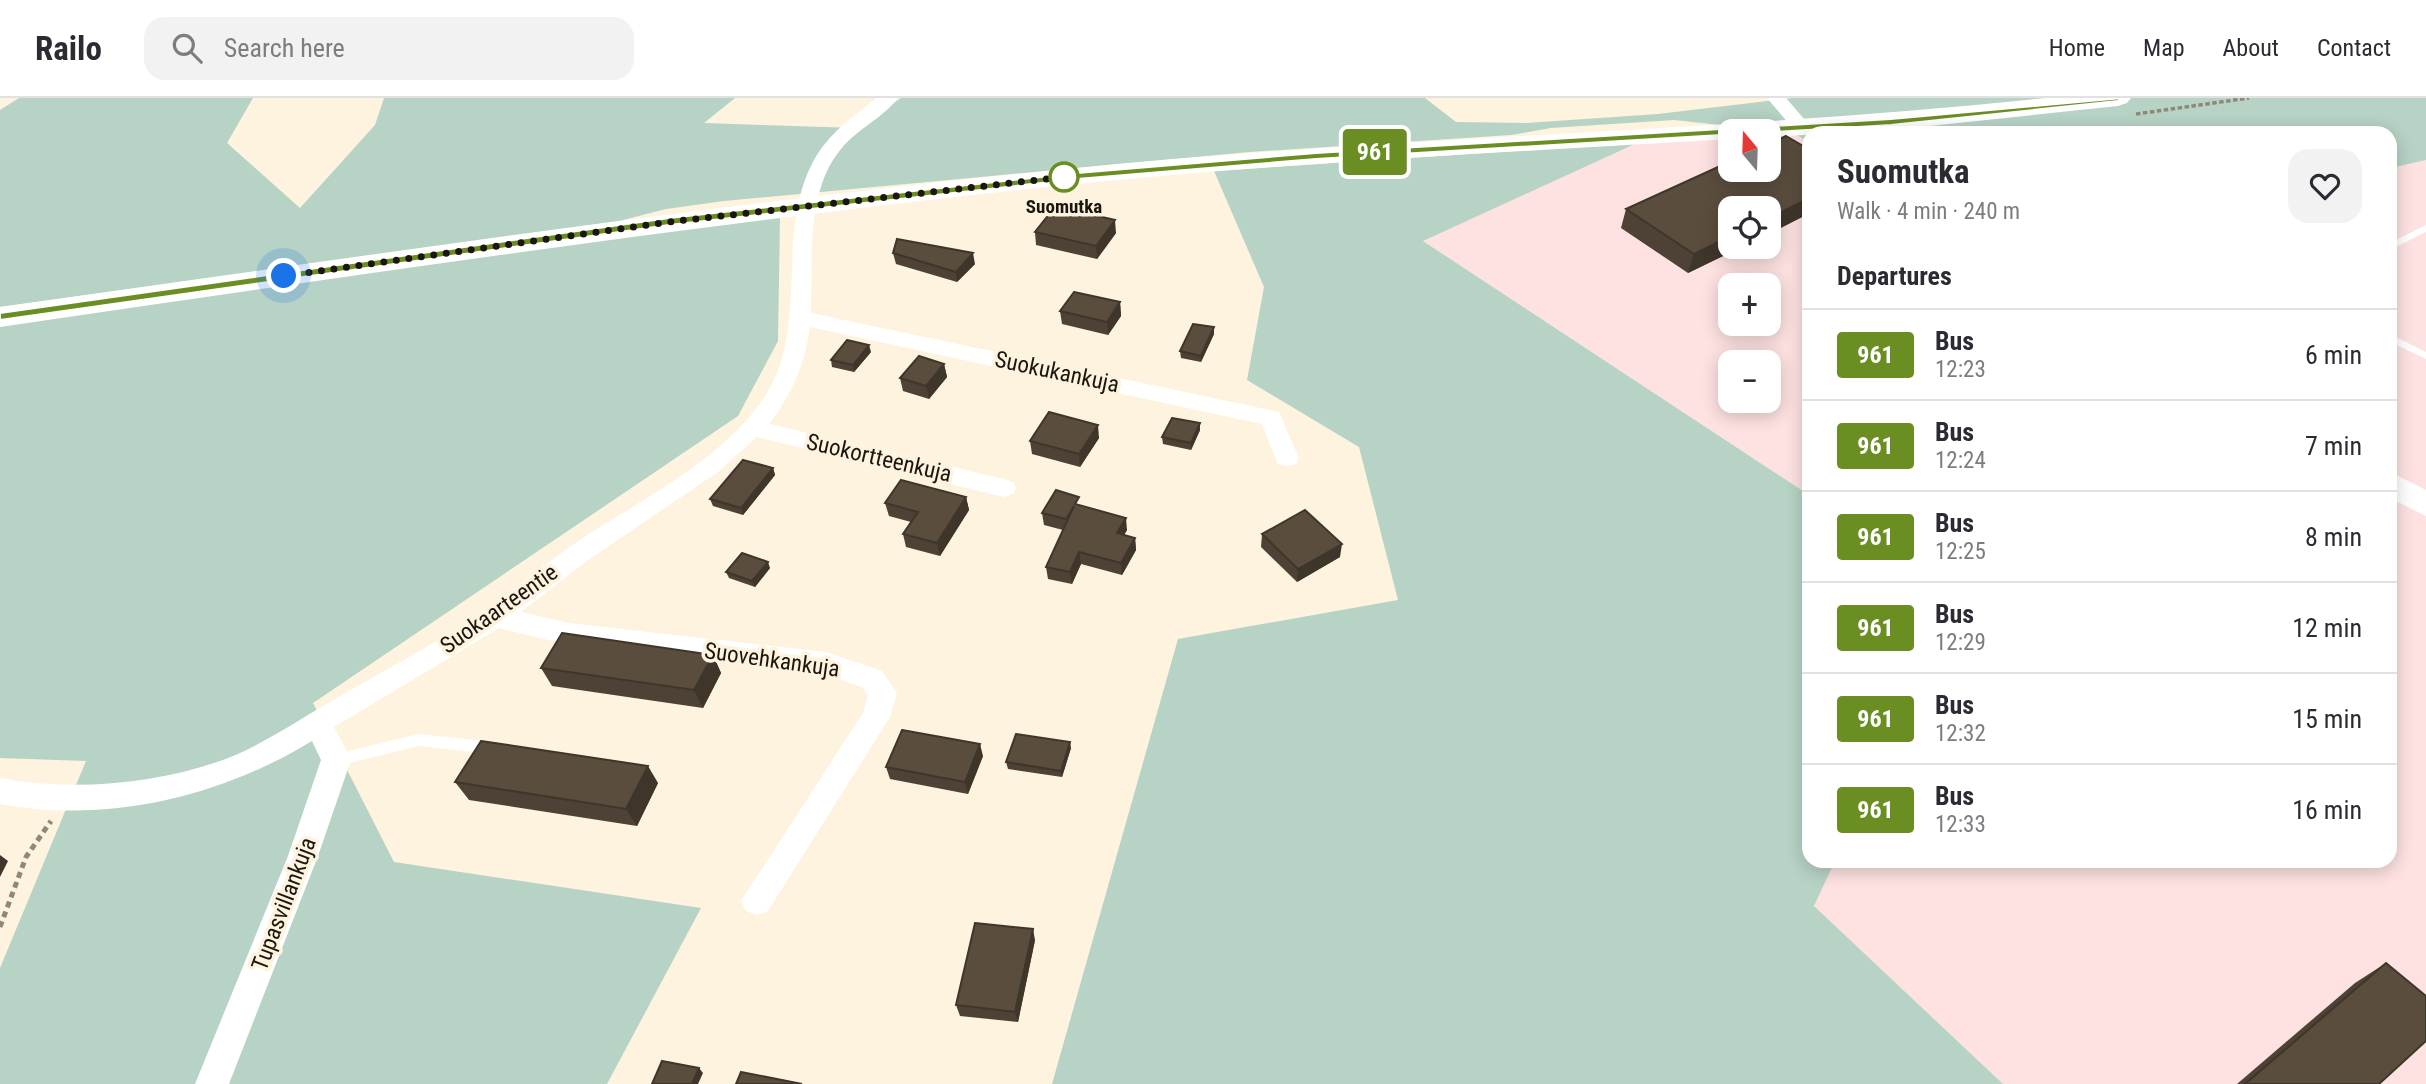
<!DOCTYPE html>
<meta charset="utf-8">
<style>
:root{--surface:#fff;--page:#f2f2f3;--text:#2b2b33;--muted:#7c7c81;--line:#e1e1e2}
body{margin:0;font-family:"Roboto Condensed",sans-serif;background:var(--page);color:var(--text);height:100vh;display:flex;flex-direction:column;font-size:26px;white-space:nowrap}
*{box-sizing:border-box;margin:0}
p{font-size:23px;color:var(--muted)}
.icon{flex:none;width:38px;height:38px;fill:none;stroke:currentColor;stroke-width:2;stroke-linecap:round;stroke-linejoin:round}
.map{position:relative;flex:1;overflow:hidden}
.details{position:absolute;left:1802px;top:28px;width:595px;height:742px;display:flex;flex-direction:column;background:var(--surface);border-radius:21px;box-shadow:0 4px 18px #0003}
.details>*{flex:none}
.badge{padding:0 14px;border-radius:5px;font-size:24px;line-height:46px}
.needle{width:46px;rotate:341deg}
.tools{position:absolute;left:1718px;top:21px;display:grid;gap:14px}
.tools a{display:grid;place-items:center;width:63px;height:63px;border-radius:14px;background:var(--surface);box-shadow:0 4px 18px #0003;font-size:35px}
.you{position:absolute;width:35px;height:35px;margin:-18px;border:5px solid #fff;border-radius:50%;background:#1a73e8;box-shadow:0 0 0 10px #1a73e833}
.map>.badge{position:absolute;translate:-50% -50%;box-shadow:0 0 0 4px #fff}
h2{padding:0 35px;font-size:26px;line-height:63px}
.round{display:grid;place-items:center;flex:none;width:74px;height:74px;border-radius:21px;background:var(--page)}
.summary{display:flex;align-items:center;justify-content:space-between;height:119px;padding:0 35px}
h1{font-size:33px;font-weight:700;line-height:52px}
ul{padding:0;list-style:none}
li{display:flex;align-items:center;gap:21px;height:91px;padding:0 35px;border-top:2px solid var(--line)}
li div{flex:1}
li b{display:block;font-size:26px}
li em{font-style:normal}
li .badge{min-width:77px;font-weight:700;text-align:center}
header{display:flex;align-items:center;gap:42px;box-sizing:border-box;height:98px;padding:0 35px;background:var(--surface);border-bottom:2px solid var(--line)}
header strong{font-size:33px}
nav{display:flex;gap:38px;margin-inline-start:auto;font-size:24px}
.search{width:490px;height:63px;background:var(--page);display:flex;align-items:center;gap:18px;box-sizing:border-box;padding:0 24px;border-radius:21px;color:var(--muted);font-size:26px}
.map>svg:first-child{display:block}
</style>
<header>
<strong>Railo</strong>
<div class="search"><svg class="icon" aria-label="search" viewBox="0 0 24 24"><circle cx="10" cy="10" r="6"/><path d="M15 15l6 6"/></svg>Search here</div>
<nav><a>Home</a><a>Map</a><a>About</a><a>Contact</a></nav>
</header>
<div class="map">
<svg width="2426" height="986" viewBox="0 0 2426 986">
<rect width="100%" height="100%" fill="#fdf3de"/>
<!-- industrial -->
<g fill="#fde2e1" fill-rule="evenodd">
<path d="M1793,35L1809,44V397L1422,142L1637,45L1731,39V72H1769V37ZM1731,110H1769V149H1731ZM1731,187H1769V226H1731ZM1731,264H1769V303H1731Z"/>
<path d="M2426,62V986H2003L1814,808L1835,763H2390L2391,70Z"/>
</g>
<!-- green -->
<g fill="#b7d3c5">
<path d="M19,0H253L227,45L300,110L375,27L384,0H735L704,25L855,30L901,0H1425L1456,24L1526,25L1658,16L1793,0H2426V62L2391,70L2390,35H1810L1809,44L1793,35L1674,22L1551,30L1511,37L1249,54L724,103L666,111L619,123L0,209V12Z"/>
<path d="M1637,45L1423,143L1809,397L1810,763H1835L1814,808L2003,986H1052L1178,541L1398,502L1359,349L1247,282L1264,189L1214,73Z"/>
<path d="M780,117L778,243L738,318L313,605L394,764L701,810L607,986H0V870L86,663L0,660V226Z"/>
</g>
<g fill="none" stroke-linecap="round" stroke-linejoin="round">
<!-- path-far1 -->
<path stroke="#8f887a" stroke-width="3.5" stroke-dasharray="4.5 2.5" stroke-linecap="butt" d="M2136,16L2249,0"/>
<!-- path -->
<path stroke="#8f887a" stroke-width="5" stroke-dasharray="6 4.5" stroke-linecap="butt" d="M0,829L26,759L51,723"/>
<!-- service -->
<g fill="#fff" fill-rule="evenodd">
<path d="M2426,127V134L2390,152V145Z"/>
<path d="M2390,236L2426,254V261L2390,244Z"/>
<path d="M419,636L493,644L498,646L500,650L498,654L493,656L419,648L336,668L331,666L329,662L331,658L336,656Z"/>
</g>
<!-- minor -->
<g fill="#fff" fill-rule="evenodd">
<path d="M877,0H898C883,20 857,31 841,51C805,94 813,163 811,215L1279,314L1299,360L1296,366L1287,368L1278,366L1262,326L810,229C805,266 792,296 769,326L1004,381L1013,384L1016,390L1013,396L1004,399L757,339L718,374L588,462L521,514L569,525L826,554L882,573L897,595L890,619L768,813L757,817L746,813L741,803L863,615L868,597L862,589L825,576L569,547L499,530L334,629L351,662L318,758L229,986H195L288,758L321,662L312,643C220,699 108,726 0,706V680C70,693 149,687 217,664C256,651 290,627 325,607C377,576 432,548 483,514C513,493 541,469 571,448C636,403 718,367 764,300C811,230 774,137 813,64C827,37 853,18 877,0Z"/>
<path d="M1767,0H1786L1811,29L1809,33H1795Z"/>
</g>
<!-- tertiary -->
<path fill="#fff" fill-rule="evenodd" d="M2390,374L2426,392V418L2390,400Z"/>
<!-- secondary -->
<path fill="#fff" fill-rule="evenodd" d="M2045,0H2131L2127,5L2118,8L1891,32L1769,39V33H1731V41C1512,54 1294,64 1076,86C716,123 358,177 0,229V209C358,159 716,105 1076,70C1399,38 1723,34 2045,0Z"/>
</g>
<!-- wall -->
<g fill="#4d4235">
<path d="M1810,52V120L1806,117L1688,175L1621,130L1626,111Z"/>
<path d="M1035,134L1116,135L1097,161L1036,147Z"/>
<path d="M893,155L975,166L957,184L896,166Z"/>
<path d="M1120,204L1121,218L1108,237L1062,226L1060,213Z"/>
<path d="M1214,236L1201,264L1181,260L1180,253Z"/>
<path d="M871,254L854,274L832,269L831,262Z"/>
<path d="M944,266L947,279L929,301L903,293L900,280Z"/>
<path d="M1200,325V332L1191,352L1163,346L1162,339Z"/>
<path d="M1099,340L1080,369L1032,356L1030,343Z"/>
<path d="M773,370L775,377L743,417L713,408L710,401Z"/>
<path d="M966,399L969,412L940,458L906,449L903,436L911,424L889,418L885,405Z"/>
<path d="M1080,407L1127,432L1124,437L1135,440L1136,452L1122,477L1081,466L1072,486L1048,481L1046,469L1063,432L1044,427L1042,415Z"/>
<path d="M1262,436L1340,459L1297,484L1261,449Z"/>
<path d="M770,470L755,489L729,480L726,474Z"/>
<path d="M713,557L721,575L703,610L552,588L541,570Z"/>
<path d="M1071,650L1062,679L1008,671L1006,664Z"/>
<path d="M983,658L968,696L890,681L886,669Z"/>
<path d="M455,684L658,685L637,728L469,702Z"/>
<path d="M1035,842L1018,924L960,918L956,907Z"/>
<path d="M2386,865L2379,986H2237L2355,885Z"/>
</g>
<!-- shaded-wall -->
<g fill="#3f362b">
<path d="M1810,100V109L1806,117L1769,136V120Z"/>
<path d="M1115,122L1116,135L1097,161L1096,148Z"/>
<path d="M1731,138V149H1742L1688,175L1694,156Z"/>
<path d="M973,155L975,166L957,184L956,174Z"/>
<path d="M1120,204L1121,218L1108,237L1107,224Z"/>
<path d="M1214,229V236L1201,264V258Z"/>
<path d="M869,247L871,254L854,274L853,267Z"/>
<path d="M944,266L947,279L929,301L926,288Z"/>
<path d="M1200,325V332L1191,352V345Z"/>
<path d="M1098,327L1099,340L1080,369L1079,356Z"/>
<path d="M773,370L775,377L743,417L741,410Z"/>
<path d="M966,399L969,412L940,458L937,445Z"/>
<path d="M1126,420L1127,432L1118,447L1117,435Z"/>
<path d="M1135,440L1136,452L1122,477L1121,465Z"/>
<path d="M1342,446L1340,459L1297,484L1298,471Z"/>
<path d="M1079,454L1081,466L1072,486L1070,474Z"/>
<path d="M768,464L770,470L755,489L752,483Z"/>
<path d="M713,557L721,575L703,610L694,592Z"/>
<path d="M1070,644L1071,650L1062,679L1061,673Z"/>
<path d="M980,646L983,658L968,696L965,684Z"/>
<path d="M648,668L658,685L637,728L626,711Z"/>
<path d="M0,757L8,763L0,779Z"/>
<path d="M1033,831L1035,842L1018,924L1015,914Z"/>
<path d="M699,970L703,975L698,986H692Z"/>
</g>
<!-- building -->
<g fill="#5a4d3e" stroke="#3f362b" stroke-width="2">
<path d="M1786,38L1810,52V100L1769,120V110H1731V138L1694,156L1626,111L1731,63V72H1769V46Z"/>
<path d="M1070,112L1115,122L1096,148L1035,134L1051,114L1066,118Z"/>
<path d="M897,141L973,155L956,174L893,155Z"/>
<path d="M1074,194L1120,204L1107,224L1060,213Z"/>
<path d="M1193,226L1214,229L1201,258L1180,253Z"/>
<path d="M847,242L869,247L853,267L831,262Z"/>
<path d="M919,258L944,266L926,288L900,280Z"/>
<path d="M1049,314L1098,327L1079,356L1030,343Z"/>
<path d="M1172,320L1200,325L1191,345L1162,339Z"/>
<path d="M743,362L773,370L741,410L710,401Z"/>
<path d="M901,382L966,399L937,445L903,436L918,414L885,405Z"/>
<path d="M1056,392L1079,399L1075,406L1126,420L1117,435L1135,440L1121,465L1079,454L1070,474L1046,469L1074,408L1066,421L1042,415Z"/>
<path d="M1305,412L1342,446L1298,471L1262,436Z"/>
<path d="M742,455L768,464L752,483L726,474Z"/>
<path d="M562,535L713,557L694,592L541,570Z"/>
<path d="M902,632L980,646L965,684L886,669Z"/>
<path d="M1016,636L1070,644L1061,673L1006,664Z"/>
<path d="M481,643L648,668L626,711L455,684Z"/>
<path d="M975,825L1033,831L1015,914L956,907Z"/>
<path d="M2386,865L2426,898V943L2379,986H2245Z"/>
<path d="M662,963L699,970L692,986H652Z"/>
<path d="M741,974L802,986H736Z"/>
</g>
<!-- line -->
<path fill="#6b8e23" stroke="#fff" stroke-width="2" d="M2118,3L1891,27L1316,61L1077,81L669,127L0,222V215L669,120L1077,75L1316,55L1891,21L2122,0Z"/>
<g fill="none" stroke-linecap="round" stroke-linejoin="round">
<!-- walk -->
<path stroke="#1b1710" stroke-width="7" stroke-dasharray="0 12.6" d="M284,178L669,124L1064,79"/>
</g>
<!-- markers -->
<circle fill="#fff" stroke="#6b8e23" stroke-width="3.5" cx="1064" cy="79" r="14"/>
<g text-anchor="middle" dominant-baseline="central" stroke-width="7" stroke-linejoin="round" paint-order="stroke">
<!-- far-stop labels -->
<g font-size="19" font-weight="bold" fill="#1b1710" stroke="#fdf3de">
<text x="1064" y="108">Suomutka</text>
</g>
<!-- street labels -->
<g font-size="23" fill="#1b1710" stroke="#fdf3de">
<text transform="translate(1057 274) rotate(12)">Suokukankuja</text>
<text transform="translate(879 360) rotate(13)">Suokortteenkuja</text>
<text transform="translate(499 511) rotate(-35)">Suokaarteentie</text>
<text transform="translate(772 562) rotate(8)">Suovehkankuja</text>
<text transform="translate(284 806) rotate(-69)">Tupasvillankuja</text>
</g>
</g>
</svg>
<div class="tools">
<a><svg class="needle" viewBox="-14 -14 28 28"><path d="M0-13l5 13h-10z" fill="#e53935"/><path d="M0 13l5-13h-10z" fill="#7c7c81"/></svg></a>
<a><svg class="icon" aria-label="locate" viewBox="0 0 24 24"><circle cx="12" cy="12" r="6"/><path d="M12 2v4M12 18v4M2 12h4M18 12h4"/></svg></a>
<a>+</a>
<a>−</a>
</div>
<div class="you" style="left:284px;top:178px"></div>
<b class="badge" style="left:1375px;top:54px;background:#6b8e23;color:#fff">961</b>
<section class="details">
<div class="summary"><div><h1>Suomutka</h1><p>Walk · 4 min · 240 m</p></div><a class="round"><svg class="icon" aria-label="heart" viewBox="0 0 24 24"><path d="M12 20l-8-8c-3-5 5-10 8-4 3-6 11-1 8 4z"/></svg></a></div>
<h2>Departures</h2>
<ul>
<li><span class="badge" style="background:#6b8e23;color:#fff">961</span><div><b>Bus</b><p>12:23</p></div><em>6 min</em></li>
<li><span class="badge" style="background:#6b8e23;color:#fff">961</span><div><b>Bus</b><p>12:24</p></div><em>7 min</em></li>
<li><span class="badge" style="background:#6b8e23;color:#fff">961</span><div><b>Bus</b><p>12:25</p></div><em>8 min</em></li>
<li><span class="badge" style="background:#6b8e23;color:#fff">961</span><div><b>Bus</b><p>12:29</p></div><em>12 min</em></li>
<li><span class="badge" style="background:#6b8e23;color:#fff">961</span><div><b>Bus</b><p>12:32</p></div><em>15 min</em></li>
<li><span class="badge" style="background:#6b8e23;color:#fff">961</span><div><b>Bus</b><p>12:33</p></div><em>16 min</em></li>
</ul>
</section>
</div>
